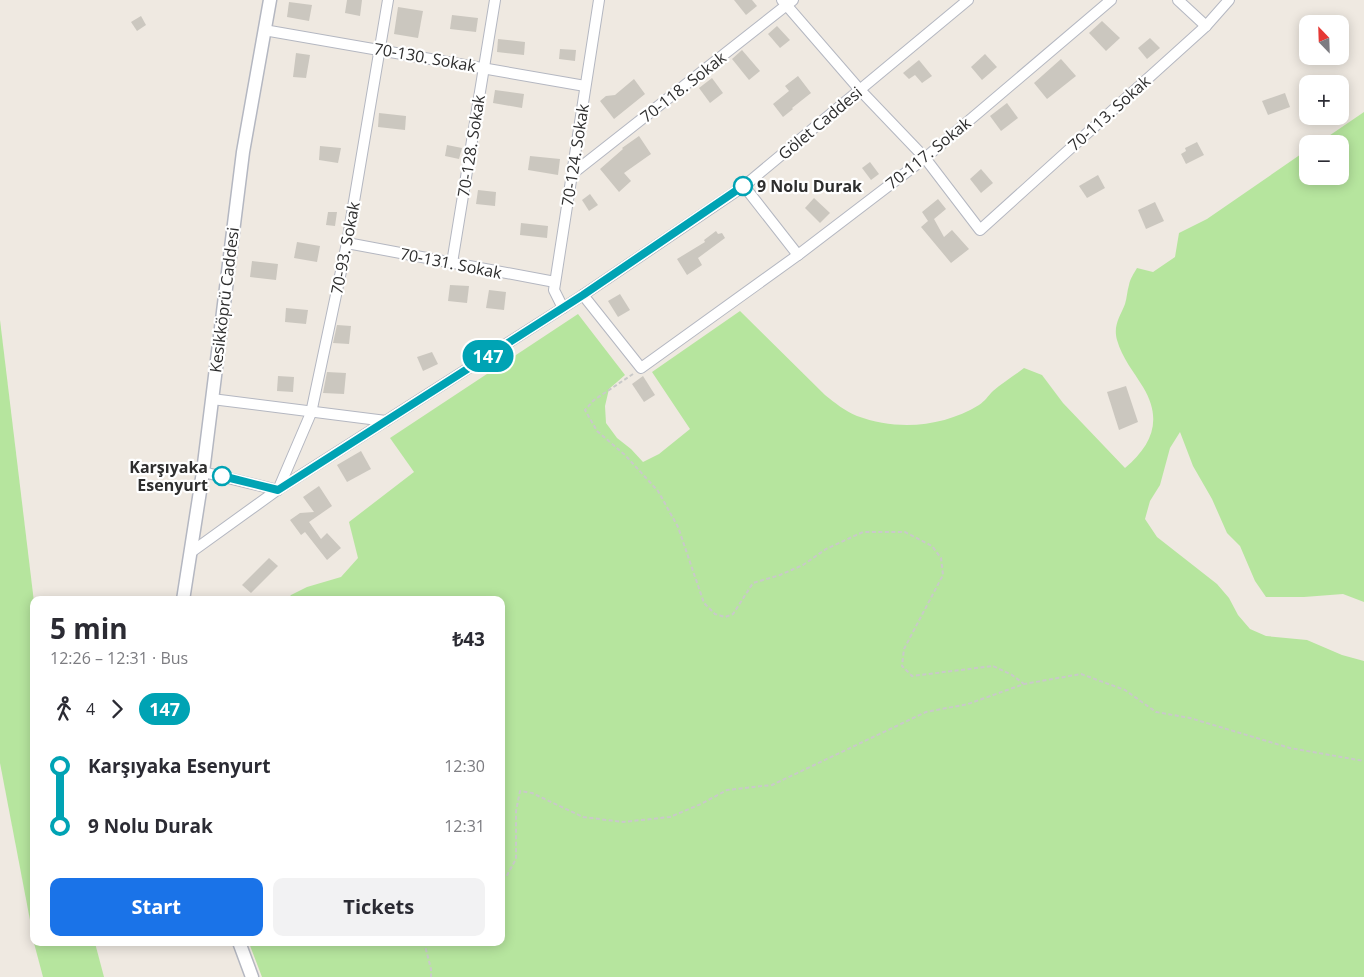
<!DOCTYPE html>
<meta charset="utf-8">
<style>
:root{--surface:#fff;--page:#f2f2f3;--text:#2b2b33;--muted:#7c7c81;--accent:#1a73e8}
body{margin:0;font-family:"Open Sans",sans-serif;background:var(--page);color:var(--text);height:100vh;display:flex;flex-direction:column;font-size:19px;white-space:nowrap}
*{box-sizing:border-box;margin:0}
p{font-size:16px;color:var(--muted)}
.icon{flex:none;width:28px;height:28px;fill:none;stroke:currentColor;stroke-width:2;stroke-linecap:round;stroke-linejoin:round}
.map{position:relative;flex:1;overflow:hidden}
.sheet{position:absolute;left:30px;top:596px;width:475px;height:350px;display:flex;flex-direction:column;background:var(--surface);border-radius:10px;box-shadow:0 2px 12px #0003}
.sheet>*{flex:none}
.badge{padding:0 10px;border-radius:16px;font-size:18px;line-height:32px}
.needle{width:32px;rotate:337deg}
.tools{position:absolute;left:1299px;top:15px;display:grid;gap:10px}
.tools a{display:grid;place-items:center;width:50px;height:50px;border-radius:10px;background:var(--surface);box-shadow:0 2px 12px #0003;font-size:25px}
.map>.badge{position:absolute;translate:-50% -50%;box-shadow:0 0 0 2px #fff}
.legs{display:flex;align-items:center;gap:8px;height:55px;padding:0 20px;font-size:16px}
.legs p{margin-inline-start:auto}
.headline{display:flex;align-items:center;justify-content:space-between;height:85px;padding:0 20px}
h1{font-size:28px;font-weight:700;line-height:38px}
.primary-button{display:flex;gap:10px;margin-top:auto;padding:10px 20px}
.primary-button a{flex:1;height:58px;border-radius:10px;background:var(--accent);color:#fff;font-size:20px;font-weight:700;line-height:58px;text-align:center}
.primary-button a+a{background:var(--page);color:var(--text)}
ul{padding:0 20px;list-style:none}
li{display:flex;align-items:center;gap:18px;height:60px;font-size:19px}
li i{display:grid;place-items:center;width:8px;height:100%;margin:0 6px;background:currentColor}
li i::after{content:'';width:12px;height:12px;margin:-6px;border:4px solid;border-radius:50%;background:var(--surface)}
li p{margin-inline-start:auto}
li:first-child i{background:linear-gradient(#0000 50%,currentColor 0)}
li:last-child i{background:linear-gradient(currentColor 50%,#0000 0)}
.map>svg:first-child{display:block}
</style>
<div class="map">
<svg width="1364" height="977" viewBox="0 0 1364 977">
<rect width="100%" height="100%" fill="#efe9e1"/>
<!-- green -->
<g fill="#b6e59e">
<path d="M1364,112V602L1343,594L1304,597H1266L1255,581L1240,546L1227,533L1212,499L1193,466L1180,432L1170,448L1160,485L1150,501L1145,519L1157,537L1217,584L1229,598L1238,615L1250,629L1266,636L1307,640L1342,655L1364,661V977H262L249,943L501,942V600H287L291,595L307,587L341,577L358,558L349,522L414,472L390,438L578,314L625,375L609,389L605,406L606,423L617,438L631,449L643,462L659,454L690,429L652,372L740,311L825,395C835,403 845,411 857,416C898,431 943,427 979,405C985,401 988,396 993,391C1002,383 1014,376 1024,368L1042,375L1063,403L1125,468C1152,445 1163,420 1143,387C1134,372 1122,358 1117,340C1113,325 1120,317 1125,304C1127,298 1127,291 1129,285C1130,279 1134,273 1137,268L1153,272L1175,257L1179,233L1207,219L1307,150L1308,176H1340V144H1317Z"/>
<path d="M0,320L34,602V941L0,763Z"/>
<path d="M34,943H95L104,977H43Z"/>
</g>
<!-- building -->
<g fill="#cbc7bf">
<path d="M347,0H362L360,16L345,13Z"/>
<path d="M734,0H752L757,6L746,15Z"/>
<path d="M289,2L312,5L309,21L287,17Z"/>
<path d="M398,7L423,11L418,38L394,34Z"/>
<path d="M452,15L478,18L476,32L450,29Z"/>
<path d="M141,16L146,25L137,31L131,22Z"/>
<path d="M1102,21L1120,38L1106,51L1089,33Z"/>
<path d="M777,26L790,40L780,48L768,34Z"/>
<path d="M1150,38L1160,48L1147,59L1138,48Z"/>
<path d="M498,39L525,42L524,55L497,52Z"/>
<path d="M560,49L576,50L575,61L559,59Z"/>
<path d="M742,50L760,71L749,80L732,59Z"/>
<path d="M296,53L310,55L306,78L293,77Z"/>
<path d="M985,54L997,67L982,80L971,67Z"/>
<path d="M1061,59L1076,76L1047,99L1034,83Z"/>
<path d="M919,60L932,76L922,83L915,75L909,79L903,73Z"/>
<path d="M798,76L811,93L792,108L793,109L783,117L773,104L789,91L785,86Z"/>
<path d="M712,78L723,93L710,103L699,88Z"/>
<path d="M634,79L645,94L614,119L600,101L606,96L615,95Z"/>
<path d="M495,90L524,94L522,108L493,103Z"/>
<path d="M1285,93L1290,107L1268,115L1262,101Z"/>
<path d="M1007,103L1018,118L1001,131L990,116Z"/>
<path d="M379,113L406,116L405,130L378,127Z"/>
<path d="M639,136L651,154L624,173L631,181L619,192L600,169L623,149L622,148Z"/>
<path d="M1197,142L1204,155L1186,164L1181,154L1186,151L1185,148Z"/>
<path d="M447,145L462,148L459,159L445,156Z"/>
<path d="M320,146L341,148L338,163L319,160Z"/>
<path d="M530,156L560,159L558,175L528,170Z"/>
<path d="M870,162L879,174L871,180L862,168Z"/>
<path d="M981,169L993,183L981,193L970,179Z"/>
<path d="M1098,175L1105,188L1087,198L1079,186Z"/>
<path d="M478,190L496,192L495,206L476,204Z"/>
<path d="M590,194L598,205L589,211L582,200Z"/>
<path d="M814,198L830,213L820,223L805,208Z"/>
<path d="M938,199L946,209L934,219L944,237L952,230L969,249L951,263L921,227L928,221L922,212Z"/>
<path d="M1155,202L1164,221L1146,229L1138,210Z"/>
<path d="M328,212H337L335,226L326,225Z"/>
<path d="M521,223L548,226L547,238L520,235Z"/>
<path d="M716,231L718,234L722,233L725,238L698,258L702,265L687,275L677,259L705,242L704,240Z"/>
<path d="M297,242L320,246L317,262L294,258Z"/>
<path d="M252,261L278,264L276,280L250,277Z"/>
<path d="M450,285L469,286L467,303L448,301Z"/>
<path d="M489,290L506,292L504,310L486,308Z"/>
<path d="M620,294L630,310L618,317L608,301Z"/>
<path d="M286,308L308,310L306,324L285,322Z"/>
<path d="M337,325L351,326L349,344L333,343Z"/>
<path d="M432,352L438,364L423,371L417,357Z"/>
<path d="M327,372L346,373L344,394L323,393Z"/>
<path d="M278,376L294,377L293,392L277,391Z"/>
<path d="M643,376L655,395L644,402L632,384Z"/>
<path d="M1126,386L1138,422L1119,430L1107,392Z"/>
<path d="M361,451L371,469L347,482L337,465Z"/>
<path d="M319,486L332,506L309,522L321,539L327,533L341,548L327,560L305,532L301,535L290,520L300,513L314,512L303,497Z"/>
<path d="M269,558L278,566L251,593L242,585Z"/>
</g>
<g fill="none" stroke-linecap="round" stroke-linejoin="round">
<!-- minor casing -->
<g stroke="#b4b7c1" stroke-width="12">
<g id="minor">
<path d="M782,0L860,90L925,158L980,230L1206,26L1229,0"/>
<path d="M1178,0L1206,26"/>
<path d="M264,30L585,86"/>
<path d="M572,174L793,0"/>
<path d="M744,186L798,255"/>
<path d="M347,243L555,282"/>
<path d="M452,263L495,0"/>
<path d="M583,295L641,368L798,255L925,158L1111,0"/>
<path d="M563,308L554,290L599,0"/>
<path d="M212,399L386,421"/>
<path d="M203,472L278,490L311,413L347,243L388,0"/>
<path d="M190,553L276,491L583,295L744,186L968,0"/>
</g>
</g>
<!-- tertiary casing -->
<g stroke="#b4b7c1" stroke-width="15">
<g id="tertiary">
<path d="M183,600L203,472L243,152L270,0"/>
<path d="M239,942L252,977"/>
</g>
</g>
<!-- path -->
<g stroke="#c9c9c9" stroke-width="2" stroke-dasharray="4 2.5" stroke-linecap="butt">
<path d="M633,374L594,400L585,410L597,431L625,455L658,491L678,527L704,603L715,614L725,617L733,614L753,583L780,575L803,565L826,549L863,532H905L932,546L941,558L943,575L904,649L902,666L912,676L993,666L1012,675L1024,684"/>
<path d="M501,878L506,877L516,859V811L520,791L532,793L583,817L623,822L670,817L701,804L727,790L772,785L926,712L968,704L1024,684L1081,674L1125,690L1156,712L1190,718L1290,748L1364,761"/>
<path d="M424,942L431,969V977"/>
</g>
<!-- minor -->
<use href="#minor" stroke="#fff" stroke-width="10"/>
<!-- tertiary -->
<use href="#tertiary" stroke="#fff" stroke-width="12"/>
</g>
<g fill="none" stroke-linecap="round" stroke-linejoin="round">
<!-- line-1 casing -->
<g stroke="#fff" stroke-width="11">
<path id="line-1" d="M222,476L278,490L583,295L743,186"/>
</g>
<!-- line-1 -->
<use href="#line-1" stroke="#00a3b4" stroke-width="8"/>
</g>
<!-- markers -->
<g fill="#fff" stroke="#00a3b4" stroke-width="2.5">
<circle cx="743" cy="186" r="9"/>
<circle cx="222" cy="476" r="9"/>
</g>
<g text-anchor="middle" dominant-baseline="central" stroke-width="4.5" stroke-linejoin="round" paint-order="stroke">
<!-- street labels -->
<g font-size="16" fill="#2e2e2e" stroke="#fff">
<text transform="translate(425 57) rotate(10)">70-130. Sokak</text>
<text transform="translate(683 87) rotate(-38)">70-118. Sokak</text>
<text transform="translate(1109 113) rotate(-42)">70-113. Sokak</text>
<text transform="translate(820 123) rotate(-40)">Gölet Caddesi</text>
<text transform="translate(471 146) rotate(-81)">70-128. Sokak</text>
<text transform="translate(928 153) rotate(-39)">70-117. Sokak</text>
<text transform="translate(575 155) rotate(-81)">70-124. Sokak</text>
<text transform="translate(345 248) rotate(-79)">70-93. Sokak</text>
<text transform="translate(451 263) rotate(11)">70-131. Sokak</text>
<text transform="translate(224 300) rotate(-83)">Kesikköprü Caddesi</text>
</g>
<!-- stop labels -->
<g font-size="16" font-weight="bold" fill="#2e2e2e" stroke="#fff" text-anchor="start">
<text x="757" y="186">9 Nolu Durak</text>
<text x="208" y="467" text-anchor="end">Karşıyaka<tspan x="208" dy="18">Esenyurt</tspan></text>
</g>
</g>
</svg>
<div class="tools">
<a><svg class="needle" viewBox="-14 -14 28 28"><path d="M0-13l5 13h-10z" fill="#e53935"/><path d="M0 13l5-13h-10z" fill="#7c7c81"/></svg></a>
<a>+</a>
<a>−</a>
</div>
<b class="badge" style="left:488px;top:356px;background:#00a3b4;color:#fff">147</b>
<section class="sheet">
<div class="headline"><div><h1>5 min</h1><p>12:26 – 12:31 · Bus</p></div><b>₺43</b></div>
<div class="legs"><svg class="icon" aria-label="walk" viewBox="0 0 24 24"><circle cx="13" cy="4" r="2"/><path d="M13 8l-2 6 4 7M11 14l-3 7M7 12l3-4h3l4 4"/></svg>4<svg class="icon" aria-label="forward" viewBox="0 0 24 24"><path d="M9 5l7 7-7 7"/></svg><b class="badge" style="background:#00a3b4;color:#fff">147</b></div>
<ul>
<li><i style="color:#00a3b4"></i><b>Karşıyaka Esenyurt</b><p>12:30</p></li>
<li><i style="color:#00a3b4"></i><b>9 Nolu Durak</b><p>12:31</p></li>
</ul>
<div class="primary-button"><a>Start</a><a>Tickets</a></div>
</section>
</div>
